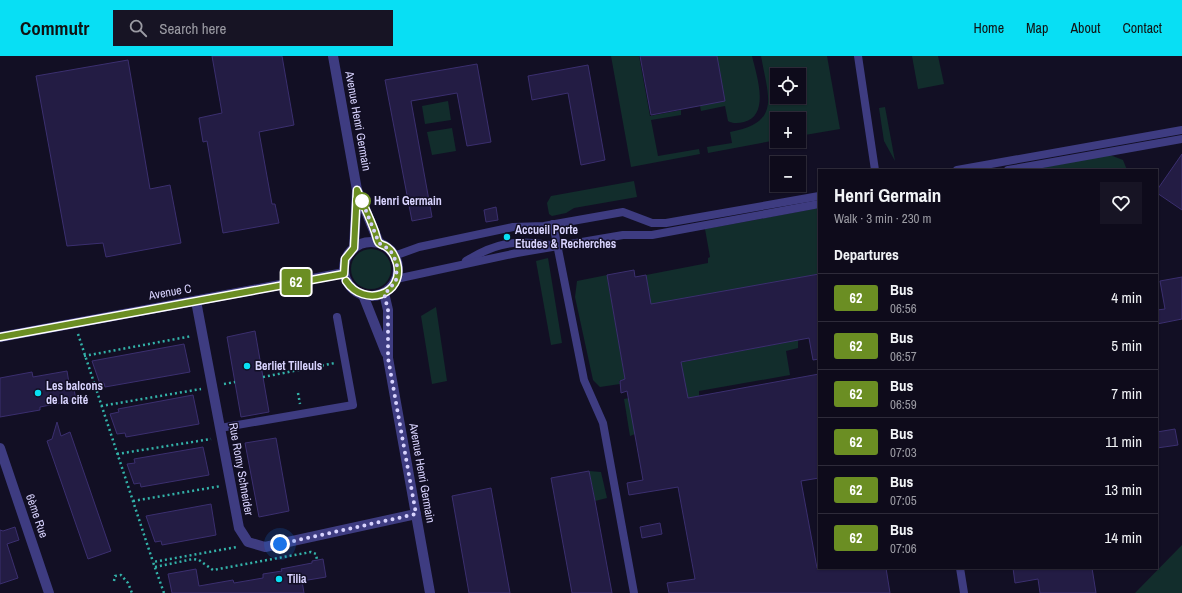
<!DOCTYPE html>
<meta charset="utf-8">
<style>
:root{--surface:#0e0b1b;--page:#171424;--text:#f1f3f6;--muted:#9b9ba3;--line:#2e2b3a;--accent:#08dff4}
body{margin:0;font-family:"Archivo Narrow",sans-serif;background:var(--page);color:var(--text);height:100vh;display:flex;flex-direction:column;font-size:15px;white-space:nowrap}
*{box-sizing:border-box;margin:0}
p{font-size:13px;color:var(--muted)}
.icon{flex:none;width:22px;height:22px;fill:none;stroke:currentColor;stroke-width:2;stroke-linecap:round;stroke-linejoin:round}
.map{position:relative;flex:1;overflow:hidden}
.panel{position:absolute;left:818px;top:113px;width:340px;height:400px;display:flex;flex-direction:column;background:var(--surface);border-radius:0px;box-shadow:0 1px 3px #0004,0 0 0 1px var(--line)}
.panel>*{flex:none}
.badge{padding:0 8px;border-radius:3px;font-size:14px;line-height:26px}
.fabs{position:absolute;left:770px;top:12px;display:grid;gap:8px}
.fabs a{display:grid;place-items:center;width:36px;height:36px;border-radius:0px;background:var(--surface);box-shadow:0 1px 3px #0004,0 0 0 1px var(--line);font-size:20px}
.you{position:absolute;width:20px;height:20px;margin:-10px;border:3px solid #fff;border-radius:50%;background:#1a73e8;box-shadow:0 0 0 6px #1a73e833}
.map>.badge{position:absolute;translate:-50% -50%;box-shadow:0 0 0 2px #fff}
h2{padding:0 16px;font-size:15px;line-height:36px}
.round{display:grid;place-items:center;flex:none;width:42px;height:42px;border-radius:0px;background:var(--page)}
.summary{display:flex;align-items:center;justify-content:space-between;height:68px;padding:0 16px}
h1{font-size:19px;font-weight:700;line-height:30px}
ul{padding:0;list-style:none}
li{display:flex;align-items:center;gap:12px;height:48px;padding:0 16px;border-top:1px solid var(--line)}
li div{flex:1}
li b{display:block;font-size:15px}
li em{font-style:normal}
li .badge{min-width:44px;font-weight:700;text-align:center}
header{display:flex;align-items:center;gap:24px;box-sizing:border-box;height:56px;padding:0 20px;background:var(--accent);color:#111}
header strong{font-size:19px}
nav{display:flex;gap:22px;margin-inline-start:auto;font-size:14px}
.search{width:280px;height:36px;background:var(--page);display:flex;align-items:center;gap:10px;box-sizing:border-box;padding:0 14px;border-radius:0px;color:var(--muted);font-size:15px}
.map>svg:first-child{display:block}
</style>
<header>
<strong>Commutr</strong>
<div class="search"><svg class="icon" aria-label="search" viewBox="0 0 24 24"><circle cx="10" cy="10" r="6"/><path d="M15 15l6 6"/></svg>Search here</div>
<nav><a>Home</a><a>Map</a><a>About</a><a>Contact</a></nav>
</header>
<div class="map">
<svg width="1182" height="537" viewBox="0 0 1182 537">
<rect width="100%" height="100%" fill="#120f24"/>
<!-- green -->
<g fill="#122d2c" fill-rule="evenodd">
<path d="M611,0H639L650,60L681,54V59L651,64L658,100L699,93L700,98L631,111Z"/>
<path d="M717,0H752C756,18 771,59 744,66C739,67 733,68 728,65L725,50L701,55L700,50Z"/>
<path d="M761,0H827L840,73L799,80V63H777V84L708,97L707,91L732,87L730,76C782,67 768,40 761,0ZM777,19H799V41H777Z"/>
<path d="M912,0H938L944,28L918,33Z"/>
<path d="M448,45L451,64L425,68L422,50Z"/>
<path d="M885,51L895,105L884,85L879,52Z"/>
<path d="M452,72L456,95L432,99L427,76Z"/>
<path d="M1110,99L1123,104L1127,114H1030Z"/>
<path d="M634,125L637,141L574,152L566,157L552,160L549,158L547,147L551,140Z"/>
<path d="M819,152V218L637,251L649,238L646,219L708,207V202L710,201L705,173Z"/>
<circle cx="371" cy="213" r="20"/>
<path d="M548,202L562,287L551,289L536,205Z"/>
<path d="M607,219L625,323L619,325L620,328L600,331L593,324L575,241L577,225Z"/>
<path d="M436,251L447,325L432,328L421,260Z"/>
<path d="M798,284V292L786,295L790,319L699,335V340L669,346L662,310Z"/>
<path d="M629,342L635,378L630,380L624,343Z"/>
<path d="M589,415L601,416L607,442L595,445Z"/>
<path d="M1182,489V537H1135Z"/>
</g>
<!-- building -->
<g fill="#231c44" stroke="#3b2f6f">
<path d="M212,0H282L294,69L259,76L272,148H275L279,167L223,177L207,85L203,86L199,62L222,57Z"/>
<path d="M640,0H717L725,45L651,59Z"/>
<path d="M128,4L150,133L170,129L181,187L106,201L103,187L67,190L36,20Z"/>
<path d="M477,8L491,86L467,90L457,37L411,45L432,161L412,165L385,24Z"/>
<path d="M588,9L605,104L581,109L568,37L532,44L528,20Z"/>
<path d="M1182,98V154L1157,137V134Z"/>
<path d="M496,151L498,164L486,166L484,154Z"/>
<path d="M634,214L635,221L646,219L651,248L819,218V303L813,304L809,282L681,306L688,342L819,318V422L801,425L817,512H886L890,537H669L667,527L695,523L678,431L629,439L627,427L643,424L627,335L621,337L620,325L625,323L607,219Z"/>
<path d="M1182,221V263L1157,268V254L1165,253L1160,225Z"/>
<path d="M255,275L269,356L241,361L227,281Z"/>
<path d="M184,288L190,316L105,331L104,327L100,328L92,305Z"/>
<path d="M67,315L70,333H74L76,344L40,351V354L0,361V322L32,316L33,321Z"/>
<path d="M193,339L199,368L126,381L125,377L117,378L110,358L119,356L118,353Z"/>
<path d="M57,366L61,380L70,376L111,495L88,503L47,385L52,383Z"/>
<path d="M1175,373L1178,389L1157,392V376Z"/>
<path d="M276,382L289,455L259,461L245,387Z"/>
<path d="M203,391L209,419L141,431L140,427L134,428L127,408L135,407L134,403Z"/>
<path d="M589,415L595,445L612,537H572L551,422Z"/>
<path d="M491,432L510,537H469L452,440Z"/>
<path d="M211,448L216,479L162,489L161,485L155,486L146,460Z"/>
<path d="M660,467L662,478L642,482L640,471Z"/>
<path d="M15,471L19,484L7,488L18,522L0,528V474L3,475Z"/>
<path d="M323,503L326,521L302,525L304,537H172L168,518L196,513L199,530L233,524L234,527L263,522V518L282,515L281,513L312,507V505Z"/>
<path d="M1013,512H1092L1096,537H1040L1038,523L1015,527Z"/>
</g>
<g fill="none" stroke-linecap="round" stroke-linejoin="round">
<!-- path -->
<g stroke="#33b2a9" stroke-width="2.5" stroke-dasharray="2 3" stroke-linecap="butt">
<path d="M78,278L153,506"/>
<path d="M84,300L192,280"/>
<path d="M263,321L335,307"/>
<path d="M224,328L235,326"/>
<path d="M298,337L300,348"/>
<path d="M101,350L201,333"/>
<path d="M117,398L211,383"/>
<path d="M133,445L221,430"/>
<path d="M155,511L193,503L199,504L213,514L311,496L316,498L317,504"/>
<path d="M114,525L115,520L121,519L128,527L132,537"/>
<path d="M164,537L153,506L237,491"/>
</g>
<!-- lane -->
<g stroke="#3e3c81" stroke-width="8">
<path d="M858,0L875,114"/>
<path d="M957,114L1182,74"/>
<path d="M1008,114L1182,83"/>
<path d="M553,168L584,324L603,367L634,537"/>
<path d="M394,200L419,191L513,171L544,170L623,156L652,167H666L819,140"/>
<path d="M466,205C495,187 517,183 550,189"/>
<path d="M396,223L517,197L623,179H652L819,148"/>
<path d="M220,372L353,349L337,261"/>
<path d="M960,512L964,537"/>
</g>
<!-- street -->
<g stroke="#3e3c81" stroke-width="10">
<path d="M333,0L357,134L354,192"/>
<path d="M358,136L379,187"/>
<circle cx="371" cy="213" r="27"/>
<path d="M384,237L388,254V302L430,537"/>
<path d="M363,239L386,297"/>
<path d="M196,245L239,472L248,486L265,491L416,458"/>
<path d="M0,281L344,217"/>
<path d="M0,392L49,537"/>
</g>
</g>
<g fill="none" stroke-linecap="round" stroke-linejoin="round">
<!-- line casing -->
<g stroke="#fff" stroke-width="9">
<path id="line" d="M0,281L344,218L345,203L354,192L357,134C363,148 370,162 375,176C376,179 377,185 379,187C381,189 383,189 385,190C391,193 395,200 397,207C405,239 364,252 346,225"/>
</g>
<!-- line -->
<use href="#line" stroke="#6b8e23" stroke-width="6"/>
<!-- walk -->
<path stroke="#d8d3fe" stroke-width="4" stroke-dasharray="0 7.2" d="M280,488L416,458L388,302V254L384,237L389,234L396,224L397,207L390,194L379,187L362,145"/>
</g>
<!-- markers -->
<circle fill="#fff" stroke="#6b8e23" stroke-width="2" cx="362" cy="145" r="8"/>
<g fill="#08dff4" stroke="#120f24" stroke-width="1.5">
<circle cx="507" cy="181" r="4"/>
<circle cx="247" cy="310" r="4"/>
<circle cx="38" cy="337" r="4"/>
<circle cx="279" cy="523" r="4"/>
</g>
<g text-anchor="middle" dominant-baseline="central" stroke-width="3" stroke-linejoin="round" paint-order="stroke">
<!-- street labels -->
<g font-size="12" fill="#d8d3fe" stroke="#120f24">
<text transform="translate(358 65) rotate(80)">Avenue Henri Germain</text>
<text transform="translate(170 236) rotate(-10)">Avenue C</text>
<text transform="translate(241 413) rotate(80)">Rue Romy Schneider</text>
<text transform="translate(422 417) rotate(80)">Avenue Henri Germain</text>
<text transform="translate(37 460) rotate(71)">6ème Rue</text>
</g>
<!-- stop labels -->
<g font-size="12" font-weight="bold" fill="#d8d3fe" stroke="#120f24" text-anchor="start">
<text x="374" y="145">Henri Germain</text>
</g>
<!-- poi labels -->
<g font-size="12" font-weight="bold" fill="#d8d3fe" stroke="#120f24" text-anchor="start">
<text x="515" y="174">Accueil Porte<tspan x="515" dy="14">Etudes &amp; Recherches</tspan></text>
<text x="255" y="310">Berliet Tilleuls</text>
<text x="46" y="330">Les balcons<tspan x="46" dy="14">de la cité</tspan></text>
<text x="287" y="523">Tilia</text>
</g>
</g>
</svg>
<div class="fabs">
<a><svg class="icon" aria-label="locate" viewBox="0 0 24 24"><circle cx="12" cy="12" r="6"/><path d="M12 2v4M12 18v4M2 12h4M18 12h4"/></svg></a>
<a>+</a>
<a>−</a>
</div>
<div class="you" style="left:280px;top:488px"></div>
<b class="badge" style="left:296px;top:226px;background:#6b8e23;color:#fff">62</b>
<section class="panel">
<div class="summary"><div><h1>Henri Germain</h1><p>Walk · 3 min · 230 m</p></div><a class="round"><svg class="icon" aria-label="heart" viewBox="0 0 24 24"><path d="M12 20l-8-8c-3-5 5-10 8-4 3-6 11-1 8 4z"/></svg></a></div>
<h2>Departures</h2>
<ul>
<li><span class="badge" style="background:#6b8e23;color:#fff">62</span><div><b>Bus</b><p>06:56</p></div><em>4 min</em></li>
<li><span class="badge" style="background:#6b8e23;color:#fff">62</span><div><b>Bus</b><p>06:57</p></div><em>5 min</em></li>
<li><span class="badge" style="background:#6b8e23;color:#fff">62</span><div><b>Bus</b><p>06:59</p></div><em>7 min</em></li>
<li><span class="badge" style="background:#6b8e23;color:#fff">62</span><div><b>Bus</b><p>07:03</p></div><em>11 min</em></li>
<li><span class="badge" style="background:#6b8e23;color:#fff">62</span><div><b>Bus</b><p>07:05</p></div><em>13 min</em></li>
<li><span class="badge" style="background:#6b8e23;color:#fff">62</span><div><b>Bus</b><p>07:06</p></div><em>14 min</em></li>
</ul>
</section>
</div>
